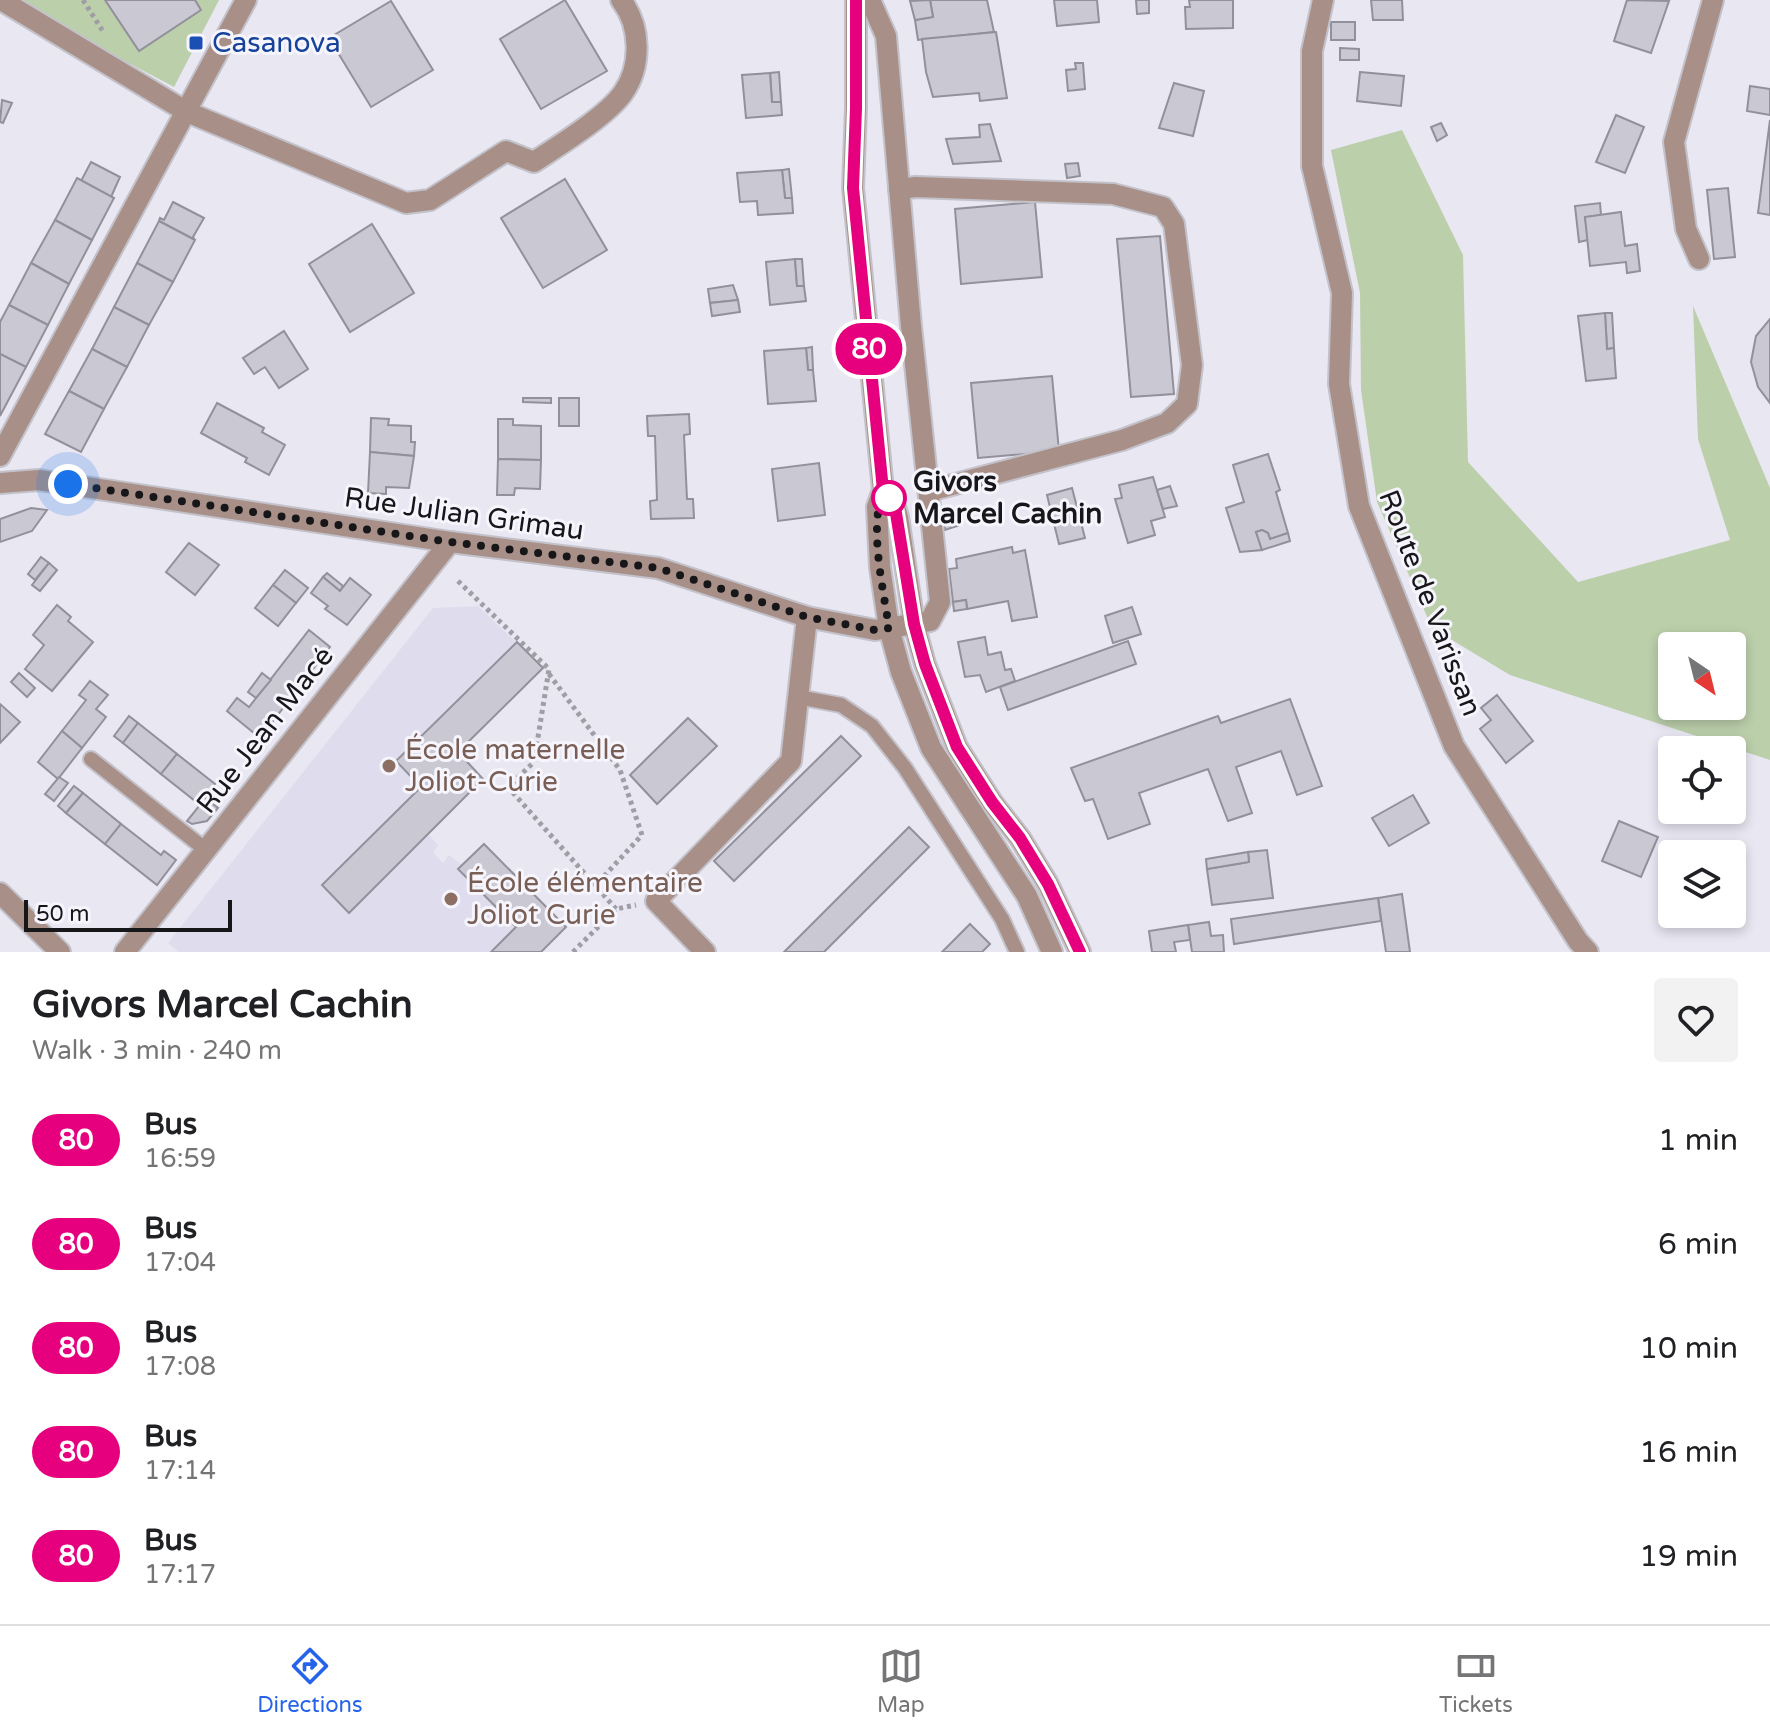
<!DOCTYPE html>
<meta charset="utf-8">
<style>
:root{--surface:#fff;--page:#f2f2f2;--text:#202124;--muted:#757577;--line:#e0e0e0;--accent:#2563eb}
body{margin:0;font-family:"Varela Round",sans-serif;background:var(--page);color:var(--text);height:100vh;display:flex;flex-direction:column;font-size:30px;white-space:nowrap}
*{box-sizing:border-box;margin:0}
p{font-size:26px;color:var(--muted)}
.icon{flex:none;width:44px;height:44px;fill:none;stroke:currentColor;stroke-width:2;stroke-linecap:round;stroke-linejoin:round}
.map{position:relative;height:952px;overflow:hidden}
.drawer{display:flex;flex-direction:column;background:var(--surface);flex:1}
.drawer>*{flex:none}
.badge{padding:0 16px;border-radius:26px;font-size:28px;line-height:52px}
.needle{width:52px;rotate:145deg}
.fabs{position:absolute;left:1658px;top:632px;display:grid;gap:16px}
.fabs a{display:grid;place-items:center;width:88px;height:88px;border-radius:8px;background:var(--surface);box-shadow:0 4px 12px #0003;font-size:40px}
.scale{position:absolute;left:24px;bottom:20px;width:208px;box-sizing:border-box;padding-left:8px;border:4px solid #17171a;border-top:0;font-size:22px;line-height:28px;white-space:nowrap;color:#17171a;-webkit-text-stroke:6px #f6f5fd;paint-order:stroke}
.you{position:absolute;width:40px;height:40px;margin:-20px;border:6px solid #fff;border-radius:50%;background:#1a73e8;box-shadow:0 0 0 12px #1a73e833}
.map>.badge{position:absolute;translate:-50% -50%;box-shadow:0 0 0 4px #fff}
.round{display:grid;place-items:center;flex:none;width:84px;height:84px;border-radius:8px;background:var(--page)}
.summary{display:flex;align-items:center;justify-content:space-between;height:136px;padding:0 32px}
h1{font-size:38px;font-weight:700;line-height:60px}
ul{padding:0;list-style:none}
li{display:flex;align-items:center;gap:24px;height:104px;padding:0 32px}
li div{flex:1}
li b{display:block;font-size:30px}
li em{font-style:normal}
li .badge{min-width:88px;font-weight:700;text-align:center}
.menu{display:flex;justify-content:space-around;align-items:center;height:112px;border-top:2px solid var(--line);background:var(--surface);font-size:22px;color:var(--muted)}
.menu a{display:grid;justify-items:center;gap:4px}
.menu .on{color:var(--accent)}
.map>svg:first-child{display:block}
</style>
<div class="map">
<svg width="1770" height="952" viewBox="0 0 1770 952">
<rect width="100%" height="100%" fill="#e9e7f2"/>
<!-- built -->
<path fill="#dfdcee" d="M478,606L543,668L458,752L428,834L438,845L433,852L443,863L449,855L462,865L484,844L566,927L541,952H179L168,943L433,608Z"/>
<!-- green -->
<g fill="#bbcfab" fill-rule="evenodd">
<path d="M19,0H219L174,87L23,7Z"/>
<path d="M1402,130L1463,255L1468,462L1578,582L1730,540L1698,439L1693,306L1770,488V760L1510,675L1432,628L1377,502L1361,390L1360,293L1331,150ZM1732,646V706H1672V646Z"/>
</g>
<!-- building -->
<g fill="#cac9d3" stroke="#92909a" stroke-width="2">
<path d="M105,0H195L201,10L139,51Z"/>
<path d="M565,0L607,71L541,109L500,39Z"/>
<path d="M930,0H987L994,32L918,40L915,20L933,17Z"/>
<path d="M930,0L933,17L915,20L910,1Z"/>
<path d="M1054,0H1097L1099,22L1057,26Z"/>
<path d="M1136,0H1149V13L1137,14Z"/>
<path d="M1189,0H1233V28L1186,29L1185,7H1190Z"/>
<path d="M1371,0H1402L1403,20H1373Z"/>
<path d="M1627,0L1669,1L1651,53L1614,41Z"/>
<path d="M391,1L433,70L371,107L329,38Z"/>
<rect x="1331" y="22" width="24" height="18"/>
<path d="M996,32L1007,98L980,101L979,93L933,97L926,72L922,39Z"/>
<path d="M1340,48L1359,49V60H1340Z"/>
<path d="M1075,63H1083L1085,89L1068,91L1066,70L1076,69Z"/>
<path d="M779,72L781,102H772L770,73Z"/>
<path d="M1360,72L1404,76L1401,106L1357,101Z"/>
<path d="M770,73L772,102H781L782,115L746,118L742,75Z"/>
<path d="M1174,83L1204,91L1193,136L1159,128Z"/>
<path d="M1750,86L1770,89V115L1747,111Z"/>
<path d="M2,100L12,103L3,123L0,122Z"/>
<path d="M1616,115L1644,127L1625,173L1596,162Z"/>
<path d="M1770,120V215L1758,213Z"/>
<path d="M1441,123L1447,135L1437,141L1431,127Z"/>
<path d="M990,124L1001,161L953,164L946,139L980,137L979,125Z"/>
<path d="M91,162L120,177L111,197L81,181Z"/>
<path d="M1078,163L1080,176L1067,178L1065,164Z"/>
<path d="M789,169L792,198H785L782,170Z"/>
<path d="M782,170L785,198H792L793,213L758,215L757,201L740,202L737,173Z"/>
<path d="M77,178L114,198L92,240L55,220Z"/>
<path d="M565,179L607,250L543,288L501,218Z"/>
<path d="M1728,188L1735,257L1714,259L1707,190Z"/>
<path d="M173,202L204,218L193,237L195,240L159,221L160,218L164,220Z"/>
<path d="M1035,202L1042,277L961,284L955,209Z"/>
<path d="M1600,203L1601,215L1585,217L1588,240L1579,242L1575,206Z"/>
<path d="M1621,212L1625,246L1637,244L1640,271L1627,273L1626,262L1590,266L1585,217Z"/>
<path d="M55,220L92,240L69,284L31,263Z"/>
<path d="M159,221L195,240L173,282L137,263Z"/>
<path d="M372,224L414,293L350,332L309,264Z"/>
<path d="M1160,236L1174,394L1131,397L1117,239Z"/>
<path d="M795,259L797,286H804L806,301L770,305L766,262Z"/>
<path d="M795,259H802L804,286H797Z"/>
<path d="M31,263L69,284L48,325L9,305Z"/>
<path d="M137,263L173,282L149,325L114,307Z"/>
<path d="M733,285L738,300L710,303L708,289Z"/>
<path d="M738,300L740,312L712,316L710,303Z"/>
<path d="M9,305L48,325L26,367L0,354V322Z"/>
<path d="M114,307L149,325L127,367L92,349Z"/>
<path d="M1605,313H1612L1614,348L1607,349Z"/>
<path d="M1605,313L1607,349L1614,348L1616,378L1586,381L1578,316Z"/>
<path d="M1770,319V403L1758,387L1751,362L1756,336Z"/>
<path d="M284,331L308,369L279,388L265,367L254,374L243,358Z"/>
<path d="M812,347L813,370H808L806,348Z"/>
<path d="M806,348L808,370H813L816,401L768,404L764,351Z"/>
<path d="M92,349L127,367L104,409L69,391Z"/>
<path d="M0,354L26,367L0,416Z"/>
<path d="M1052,376L1059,451L978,458L971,383Z"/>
<path d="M69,391L104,409L81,452L45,434Z"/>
<path d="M523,398H551V403L523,402Z"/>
<rect x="559" y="398" width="20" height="28"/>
<path d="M217,403L264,428L262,432L285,445L269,475L245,462L247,458L201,433Z"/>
<path d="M689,414L690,434L684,435L687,499H693L694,518L651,519L650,501L657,500L655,436H648L647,416Z"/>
<path d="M371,418L389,419L388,425L411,426V442H415L414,456L370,452Z"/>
<path d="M498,419H513V425L541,426V460L498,459Z"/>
<path d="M370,452L414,456L409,488L386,487V494L368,493Z"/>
<path d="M1268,454L1280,490L1276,492L1288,533L1270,539L1268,533L1262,530L1256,532L1262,550L1240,552L1226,508L1244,502L1233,465Z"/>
<path d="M498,459L541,460L540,489L515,488L514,495H497Z"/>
<path d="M819,463L825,515L778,521L772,469Z"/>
<path d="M1153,477L1165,517L1151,521L1155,535L1128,543L1115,499L1122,498L1119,485Z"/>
<path d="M1170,486L1177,506L1163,509L1157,490Z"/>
<path d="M1072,488L1085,538L1059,544L1047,495Z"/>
<path d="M31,508L47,510L32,531L0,542V519Z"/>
<path d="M958,518L960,525L945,530L944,522Z"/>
<path d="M1262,530L1268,533L1270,539L1288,533L1290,541L1262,550L1256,532Z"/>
<path d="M189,543L219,565L195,595L166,572Z"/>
<path d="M1012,547L1013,553L1025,550L1037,617L1012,621L1008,601L967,609L966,600L953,602L949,569L957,568L956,559Z"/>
<path d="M41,557L49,563L35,580L28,574Z"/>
<path d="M49,563L57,570L40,591L32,585Z"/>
<path d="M285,570L308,588L296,603L273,585Z"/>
<path d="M327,573L343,586L340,591L323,577Z"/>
<path d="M323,577L340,591L350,578L371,595L347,625L325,609L328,606L311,593Z"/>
<path d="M273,585L296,603L278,626L255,608Z"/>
<path d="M966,600L967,609L954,611L953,602Z"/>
<path d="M57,605L71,617L68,621L93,642L52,691L25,669L44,645L33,635Z"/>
<path d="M1132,607L1141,634L1113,643L1105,616Z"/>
<path d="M309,630L330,647L260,738L227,711L237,698L249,707Z"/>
<path d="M985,637L988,655L1001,652L1005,670L1011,669L1015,681L986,692L980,675L965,677L958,642Z"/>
<path d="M1128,641L1136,664L1008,710L1000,687Z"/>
<path d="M517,642L543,668L458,752L483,779L349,913L322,885L421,787L396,761Z"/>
<path d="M19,673L35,688L27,697L11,682Z"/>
<path d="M262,673L271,680L256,698L248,692Z"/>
<path d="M90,681L108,695L96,709L106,717L82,748L62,731L86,700L79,695Z"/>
<path d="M1497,695L1533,741L1506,763L1480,729L1491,720L1481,708Z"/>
<path d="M1290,699L1322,786L1297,795L1281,751L1236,767L1252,813L1228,821L1208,769L1139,793L1150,824L1108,839L1093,799L1085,801L1071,768L1218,716L1221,723Z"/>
<path d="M0,704L20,722L0,743Z"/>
<path d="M129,716L138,723L123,743L114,736Z"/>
<path d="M688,718L717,746L657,804L630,775Z"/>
<path d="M138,723L177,754L161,774L123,743Z"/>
<path d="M62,731L82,748L58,779L38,762Z"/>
<path d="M841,736L861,756L734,881L714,861Z"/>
<path d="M177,754L215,784L205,798L218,808L207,821L192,824L187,821L200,805L161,774Z"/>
<path d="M59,777L68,783L54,801L45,794Z"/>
<path d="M74,786L83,793L66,813L58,806Z"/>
<path d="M83,793L121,824L105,844L66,813Z"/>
<path d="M1413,795L1429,823L1389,846L1372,818Z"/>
<path d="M1619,821L1658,837L1641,877L1602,861Z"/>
<path d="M121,824L161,855L164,851L176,860L157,885L105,844Z"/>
<path d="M909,827L929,847L824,952H784Z"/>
<path d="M484,844L566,927L541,952H491L516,927L458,869Z"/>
<path d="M1267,850L1273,898L1212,905L1207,869L1249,862L1248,852Z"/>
<path d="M1248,852L1249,862L1207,869L1206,859Z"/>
<path d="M1402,894L1410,952H1386L1378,898Z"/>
<path d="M1378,898L1381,921L1234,944L1231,919Z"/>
<path d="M1209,922L1211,936L1223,935L1224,952H1192L1188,925Z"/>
<path d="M970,924L990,944L982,952H942Z"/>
<path d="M1188,925L1190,940L1174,942L1176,952H1152L1149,931Z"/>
</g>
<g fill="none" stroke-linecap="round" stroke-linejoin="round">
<!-- service casing -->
<g stroke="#c3c2cb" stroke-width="18">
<g id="service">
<path d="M798,697L841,705L872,726L905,768L1002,919L1017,952"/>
<path d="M91,759L206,850"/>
</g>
</g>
<!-- minor casing -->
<g stroke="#c3c2cb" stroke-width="24">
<g id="minor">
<path d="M1,0L187,112L406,203L430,200L506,151L534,162C558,146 607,116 623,93C642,66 641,26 621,0"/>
<path d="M870,0L886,36L911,326L940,602L930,621L914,624"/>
<path d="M1323,0L1312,51V166L1342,293L1339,384L1359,506L1454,746L1578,941L1588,952"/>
<path d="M899,189L916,187L1113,194L1163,207L1174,224L1192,365L1187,404L1167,423L1122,440L929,491"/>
<path d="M1699,259L1686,229L1674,142L1713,0"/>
<path d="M0,456L246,0"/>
<path d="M0,893L60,952"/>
<path d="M125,952L450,542"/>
<path d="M705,952L656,901L791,761L807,617"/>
</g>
</g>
<!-- tertiary casing -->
<g stroke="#c3c2cb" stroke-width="24">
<g id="tertiary">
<path d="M856,0V108L853,188L883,490L877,507L880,567L889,628L901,672L931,748L1027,896L1052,952"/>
<path d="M0,483L39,480L450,542L658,568L807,617L875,630L914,624"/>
<path d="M883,490L895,507L898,517L914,624L925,664L957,747L992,802L1020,838L1048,884L1080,952"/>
</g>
</g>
<!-- path -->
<g stroke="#9f9da5" stroke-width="5" stroke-dasharray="4 4" stroke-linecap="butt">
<path d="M83,0L104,33"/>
<path d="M458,581L549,669L534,762L508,787L616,909"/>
<path d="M549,674L620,770L642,835L595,886"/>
<path d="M573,952L616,909L636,905"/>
</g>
<!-- service -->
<use href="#service" stroke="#a89088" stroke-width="14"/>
<!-- minor -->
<use href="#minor" stroke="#a89088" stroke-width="20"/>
<!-- tertiary -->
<use href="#tertiary" stroke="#a89088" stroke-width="20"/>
</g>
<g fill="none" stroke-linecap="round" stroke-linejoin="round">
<!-- line casing -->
<g stroke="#fff" stroke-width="18">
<path id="line" d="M856,0V108L853,188L883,490L895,507L914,624L925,664L957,747L992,802L1020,838L1048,884L1080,952"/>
</g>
<!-- line -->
<use href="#line" stroke="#e6007e" stroke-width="12"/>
<!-- walk -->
<path stroke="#17171a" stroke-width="8" stroke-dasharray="0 14.4" d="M68,484L450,542L658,568L807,617L875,630L889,628C883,587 869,529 883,490L889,498"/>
</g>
<!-- markers -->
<rect fill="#1a4fb4" stroke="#f6f5fd" stroke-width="3" x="188" y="35" width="16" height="16" rx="4"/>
<circle fill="#fff" stroke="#e6007e" stroke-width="4" cx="889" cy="498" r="16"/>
<g fill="#8d6e63" stroke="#f6f5fd" stroke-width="3">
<circle cx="389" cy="766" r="8"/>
<circle cx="451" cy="899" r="8"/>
</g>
<g text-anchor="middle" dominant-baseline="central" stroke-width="6" stroke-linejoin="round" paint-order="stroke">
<!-- transit labels -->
<g font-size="28" fill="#164399" stroke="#f6f5fd" text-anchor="start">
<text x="212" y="43">Casanova</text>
</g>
<!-- stop labels -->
<g font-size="28" font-weight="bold" fill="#17171a" stroke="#f6f5fd" text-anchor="start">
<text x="913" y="482">Givors<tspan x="913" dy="32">Marcel Cachin</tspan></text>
</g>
<!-- street labels -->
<g font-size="28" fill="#17171a" stroke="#f6f5fd">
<text transform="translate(464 514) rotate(8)">Rue Julian Grimau</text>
<text transform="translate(1430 603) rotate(69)">Route de Varissan</text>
<text transform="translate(265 730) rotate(-52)">Rue Jean Macé</text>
</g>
<!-- education labels -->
<g font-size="28" fill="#785e54" stroke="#f6f5fd" text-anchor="start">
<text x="405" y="750">École maternelle<tspan x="405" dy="32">Joliot-Curie</tspan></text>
<text x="467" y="883">École élémentaire<tspan x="467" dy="32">Joliot Curie</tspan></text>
</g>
</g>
</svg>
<div class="fabs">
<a><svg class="needle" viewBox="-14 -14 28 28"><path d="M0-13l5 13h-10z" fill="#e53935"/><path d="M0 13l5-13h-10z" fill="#757577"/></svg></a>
<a><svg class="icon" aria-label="locate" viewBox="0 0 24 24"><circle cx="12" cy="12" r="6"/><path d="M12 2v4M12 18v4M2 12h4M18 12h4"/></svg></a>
<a><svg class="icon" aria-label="layers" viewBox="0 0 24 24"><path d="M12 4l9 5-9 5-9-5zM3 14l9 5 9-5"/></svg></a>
</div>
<div class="scale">50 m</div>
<div class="you" style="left:68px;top:484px"></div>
<b class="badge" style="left:869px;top:349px;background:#e6007e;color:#fff">80</b>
</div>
<section class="drawer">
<div class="summary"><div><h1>Givors Marcel Cachin</h1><p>Walk · 3 min · 240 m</p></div><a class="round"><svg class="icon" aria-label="heart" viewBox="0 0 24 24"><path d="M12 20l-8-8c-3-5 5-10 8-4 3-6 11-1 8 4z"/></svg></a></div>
<ul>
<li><span class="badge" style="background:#e6007e;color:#fff">80</span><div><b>Bus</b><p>16:59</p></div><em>1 min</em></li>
<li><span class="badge" style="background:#e6007e;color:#fff">80</span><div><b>Bus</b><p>17:04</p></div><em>6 min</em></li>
<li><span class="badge" style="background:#e6007e;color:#fff">80</span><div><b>Bus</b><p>17:08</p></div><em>10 min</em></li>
<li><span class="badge" style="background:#e6007e;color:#fff">80</span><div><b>Bus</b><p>17:14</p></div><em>16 min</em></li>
<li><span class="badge" style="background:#e6007e;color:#fff">80</span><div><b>Bus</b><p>17:17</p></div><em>19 min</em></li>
</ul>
</section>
<nav class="menu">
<a class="on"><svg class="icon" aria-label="directions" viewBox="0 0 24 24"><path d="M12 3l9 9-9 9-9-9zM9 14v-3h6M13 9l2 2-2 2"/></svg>Directions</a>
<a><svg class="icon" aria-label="map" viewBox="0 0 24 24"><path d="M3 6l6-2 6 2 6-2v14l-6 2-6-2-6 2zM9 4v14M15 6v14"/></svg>Map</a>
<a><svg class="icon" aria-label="tickets" viewBox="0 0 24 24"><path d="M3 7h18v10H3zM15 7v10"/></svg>Tickets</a>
</nav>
